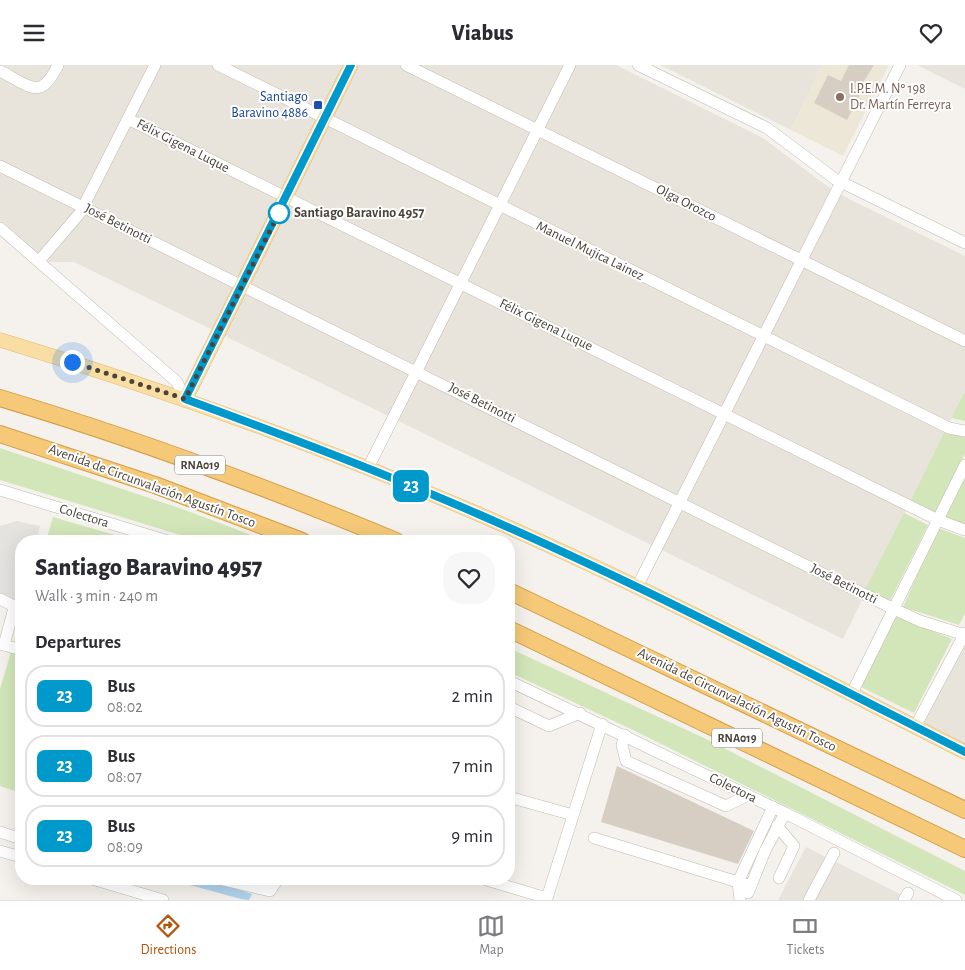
<!DOCTYPE html>
<meta charset="utf-8">
<style>
:root{--surface:#fff;--page:#f7f7f7;--text:#2b2b33;--muted:#7c7c81;--line:#e1e1e2;--accent:#b45309}
body{margin:0;font-family:"Alegreya Sans",sans-serif;background:var(--page);color:var(--text);height:100vh;display:flex;flex-direction:column;font-size:19px;white-space:nowrap}
*{box-sizing:border-box;margin:0}
p{font-size:16px;color:var(--muted)}
.icon{flex:none;width:28px;height:28px;fill:none;stroke:currentColor;stroke-width:2;stroke-linecap:round;stroke-linejoin:round}
.map{position:relative;flex:1;overflow:hidden}
.side{position:absolute;left:15px;top:470px;width:500px;height:350px;display:flex;flex-direction:column;background:var(--surface);border-radius:20px;box-shadow:0 5px 20px #0002}
.side>*{flex:none}
.badge{padding:0 10px;border-radius:8px;font-size:18px;line-height:32px}
.you{position:absolute;width:25px;height:25px;margin:-12px;border:4px solid #fff;border-radius:50%;background:#1a73e8;box-shadow:0 0 0 8px #1a73e833}
.map>.badge{position:absolute;translate:-50% -50%;box-shadow:0 0 0 2px #fff}
h2{padding:0 20px;font-size:19px;line-height:45px}
.round{display:grid;place-items:center;flex:none;width:52px;height:52px;border-radius:20px;background:var(--page)}
.summary{display:flex;align-items:center;justify-content:space-between;height:85px;padding:0 20px}
h1{font-size:24px;font-weight:800;line-height:38px}
ul{padding:0;list-style:none}
li{display:flex;align-items:center;gap:15px;height:62px;margin:0 10px 8px;padding:0 10px;border:2px solid var(--line);border-radius:20px}
li div{flex:1}
li b{display:block;font-size:19px}
li em{font-style:normal}
li .badge{min-width:55px;font-weight:700;text-align:center}
header{display:flex;justify-content:space-between;align-items:center;height:65px;padding:0 20px;background:var(--surface);font-size:22px;font-weight:800}
.dock{display:flex;justify-content:space-around;align-items:center;height:70px;border-top:1px solid var(--line);background:var(--surface);font-size:14px;color:var(--muted)}
.dock a{display:grid;justify-items:center;gap:2px}
.dock .on{color:var(--accent)}
.map>svg:first-child{display:block}
</style>
<header><svg class="icon" aria-label="menu" viewBox="0 0 24 24"><path d="M4 6h16M4 12h16M4 18h16"/></svg>Viabus<svg class="icon" aria-label="heart" viewBox="0 0 24 24"><path d="M12 20l-8-8c-3-5 5-10 8-4 3-6 11-1 8 4z"/></svg></header>
<div class="map">
<svg width="965" height="835" viewBox="0 0 965 835">
<rect width="100%" height="100%" fill="#f5f2ed"/>
<!-- residential -->
<g fill="#e9e4db">
<path d="M0,0H616L763,73L835,127L965,191V326L843,574L74,197H37L0,164Z"/>
<path d="M660,0H822L791,65Z"/>
<path d="M917,0H965V24Z"/>
<path d="M965,573V680L920,657Z"/>
<path d="M806,782L912,835H778Z"/>
</g>
<!-- education -->
<path fill="#ede7d8" d="M822,0H889L843,91L791,65Z"/>
<!-- green -->
<g fill="#d2e6b9">
<path d="M965,326V356L951,353Z"/>
<path d="M945,366L965,371V389L935,448L910,437Z"/>
<path d="M0,383L185,445L267,476H200L0,415Z"/>
<path d="M965,406V459L942,451Z"/>
<path d="M904,448L928,460L889,538L865,525Z"/>
<path d="M53,452L132,475L131,476H46Z"/>
<path d="M938,463L965,473V548L959,560L903,542Z"/>
<path d="M895,551L952,574L914,648L859,621Z"/>
<path d="M509,583L704,673L965,806V830L633,665L509,607Z"/>
<path d="M11,587L21,590V728L0,721V624Z"/>
</g>
<!-- parking -->
<path fill="#e5e3e0" d="M17,456L40,461L36,476H21V537L0,530V461Z"/>
<!-- water -->
<path fill="#aed4ed" d="M188,814H207L252,829L249,835L241,834L186,819Z"/>
<!-- building -->
<g fill="#d6cec3">
<path d="M849,0H874L858,26L861,27L847,55L814,38L828,10L841,16Z"/>
<path d="M617,701L754,766L738,799L601,757Z"/>
</g>
<g fill="none" stroke-linecap="round" stroke-linejoin="round">
<!-- minor casing -->
<g stroke="#c0baaf" stroke-width="12">
<g id="minor">
<path d="M218,0L949,363L965,366"/>
<path d="M406,0L965,276"/>
<path d="M638,0L767,63L835,114L965,178"/>
<path d="M0,6C30,21 40,37 58,0"/>
<path d="M128,54L938,455L965,465"/>
<path d="M0,101L894,544L920,556L965,570"/>
<path d="M0,163L177,317L185,335"/>
<path d="M39,196L80,148L155,0"/>
<path d="M368,403L570,0"/>
<path d="M0,425L168,476"/>
<path d="M637,522L900,0"/>
<path d="M0,534L12,540L14,543L4,580L0,579"/>
<path d="M4,580L21,585"/>
<path d="M509,616L785,748L956,835"/>
<path d="M851,630L965,400"/>
<path d="M509,642L549,661L580,648"/>
<path d="M915,662L965,568"/>
<path d="M625,670L622,680L626,696L726,741L748,730"/>
<path d="M509,732L573,750"/>
<path d="M777,761L794,781L779,813"/>
<path d="M0,767L21,774"/>
<path d="M594,773L751,821"/>
<path d="M0,786L21,792"/>
<path d="M92,814L163,835"/>
<path d="M219,814L270,826L278,814"/>
<path d="M483,814L547,833L602,659"/>
<path d="M748,828L765,786L785,748"/>
<path d="M740,835L738,817L773,742"/>
<path d="M809,835L834,788"/>
<path d="M904,835L908,828"/>
</g>
</g>
<!-- major casing -->
<g stroke="#ddbb73" stroke-width="15">
<g id="major">
<path d="M0,275C162,324 321,381 476,448C643,520 803,605 965,687"/>
<path d="M185,335L351,0"/>
</g>
</g>
<!-- highway casing -->
<g stroke="#d49e48" stroke-width="18">
<g id="highway">
<path d="M0,333C134,373 266,422 396,476"/>
<path d="M0,369L155,420L302,476"/>
<path d="M509,526L965,745"/>
<path d="M509,564L965,784"/>
</g>
</g>
<!-- minor -->
<use href="#minor" stroke="#fff" stroke-width="11"/>
<!-- major -->
<use href="#major" stroke="#f8dea3" stroke-width="14"/>
<!-- highway -->
<use href="#highway" stroke="#f5c978" stroke-width="16"/>
</g>
<g fill="none" stroke-linecap="round" stroke-linejoin="round">
<!-- line casing -->
<g stroke="#fff" stroke-width="11">
<path id="line" d="M351,0L185,334C284,370 382,407 478,449C644,521 804,605 965,687"/>
</g>
<!-- line -->
<use href="#line" stroke="#0099cb" stroke-width="8"/>
<!-- walk -->
<path stroke="#4a433a" stroke-width="5" stroke-dasharray="0 9" d="M72,297L185,334L279,148"/>
</g>
<!-- markers -->
<circle fill="#8d6e63" stroke="#fff" stroke-width="2" cx="840" cy="32" r="5"/>
<rect fill="#1a4fb4" stroke="#fff" stroke-width="2" x="313" y="35" width="10" height="10" rx="2.5"/>
<circle fill="#fff" stroke="#0099cb" stroke-width="2.5" cx="279" cy="148" r="10"/>
<g text-anchor="middle" dominant-baseline="central" stroke-width="4" stroke-linejoin="round" paint-order="stroke">
<!-- shield labels -->
<g fill="#fff" stroke="#807b75" stroke-width="1">
<rect x="175" y="390.5" width="50" height="19" rx="4"/>
<rect x="712" y="663.5" width="50" height="19" rx="4"/>
</g>
<g font-size="12" font-weight="bold" fill="#4a433a">
<text x="200" y="400">RNA019</text>
<text x="737" y="673">RNA019</text>
</g>
<!-- education labels -->
<g font-size="14" fill="#785e54" stroke="#fff" text-anchor="start">
<text x="850" y="24">I.P.E.M. Nº 198<tspan x="850" dy="16">Dr. Martín Ferreyra</tspan></text>
</g>
<!-- transit labels -->
<g font-size="14" fill="#164399" stroke="#fff" text-anchor="end">
<text x="308" y="32">Santiago<tspan x="308" dy="16">Baravino 4886</tspan></text>
</g>
<!-- street labels -->
<g font-size="14" fill="#4a433a" stroke="#fff">
<text transform="translate(183 81) rotate(27)">Félix Gigena Luque</text>
<text transform="translate(686 138) rotate(27)">Olga Orozco</text>
<text transform="translate(118 159) rotate(27)">José Betinotti</text>
<text transform="translate(590 186) rotate(26)">Manuel Mujica Lainez</text>
<text transform="translate(546 260) rotate(26)">Félix Gigena Luque</text>
<text transform="translate(482 338) rotate(27)">José Betinotti</text>
<text transform="translate(152 421) rotate(20)">Avenida de Circunvalación Agustín Tosco</text>
<text transform="translate(84 451) rotate(17)">Colectora</text>
<text transform="translate(844 519) rotate(27)">José Betinotti</text>
<text transform="translate(737 635) rotate(26)">Avenida de Circunvalación Agustín Tosco</text>
<text transform="translate(733 723) rotate(26)">Colectora</text>
</g>
<!-- stop labels -->
<g font-size="14" font-weight="bold" fill="#4a433a" stroke="#fff" text-anchor="start">
<text x="294" y="148">Santiago Baravino 4957</text>
</g>
</g>
</svg>
<div class="you" style="left:72px;top:297px"></div>
<b class="badge" style="left:411px;top:421px;background:#0099cb;color:#fff">23</b>
<section class="side">
<div class="summary"><div><h1>Santiago Baravino 4957</h1><p>Walk · 3 min · 240 m</p></div><a class="round"><svg class="icon" aria-label="heart" viewBox="0 0 24 24"><path d="M12 20l-8-8c-3-5 5-10 8-4 3-6 11-1 8 4z"/></svg></a></div>
<h2>Departures</h2>
<ul>
<li><span class="badge" style="background:#0099cb;color:#fff">23</span><div><b>Bus</b><p>08:02</p></div><em>2 min</em></li>
<li><span class="badge" style="background:#0099cb;color:#fff">23</span><div><b>Bus</b><p>08:07</p></div><em>7 min</em></li>
<li><span class="badge" style="background:#0099cb;color:#fff">23</span><div><b>Bus</b><p>08:09</p></div><em>9 min</em></li>
</ul>
</section>
</div>
<nav class="dock">
<a class="on"><svg class="icon" aria-label="directions" viewBox="0 0 24 24"><path d="M12 3l9 9-9 9-9-9zM9 14v-3h6M13 9l2 2-2 2"/></svg>Directions</a>
<a><svg class="icon" aria-label="map" viewBox="0 0 24 24"><path d="M3 6l6-2 6 2 6-2v14l-6 2-6-2-6 2zM9 4v14M15 6v14"/></svg>Map</a>
<a><svg class="icon" aria-label="tickets" viewBox="0 0 24 24"><path d="M3 7h18v10H3zM15 7v10"/></svg>Tickets</a>
</nav>
